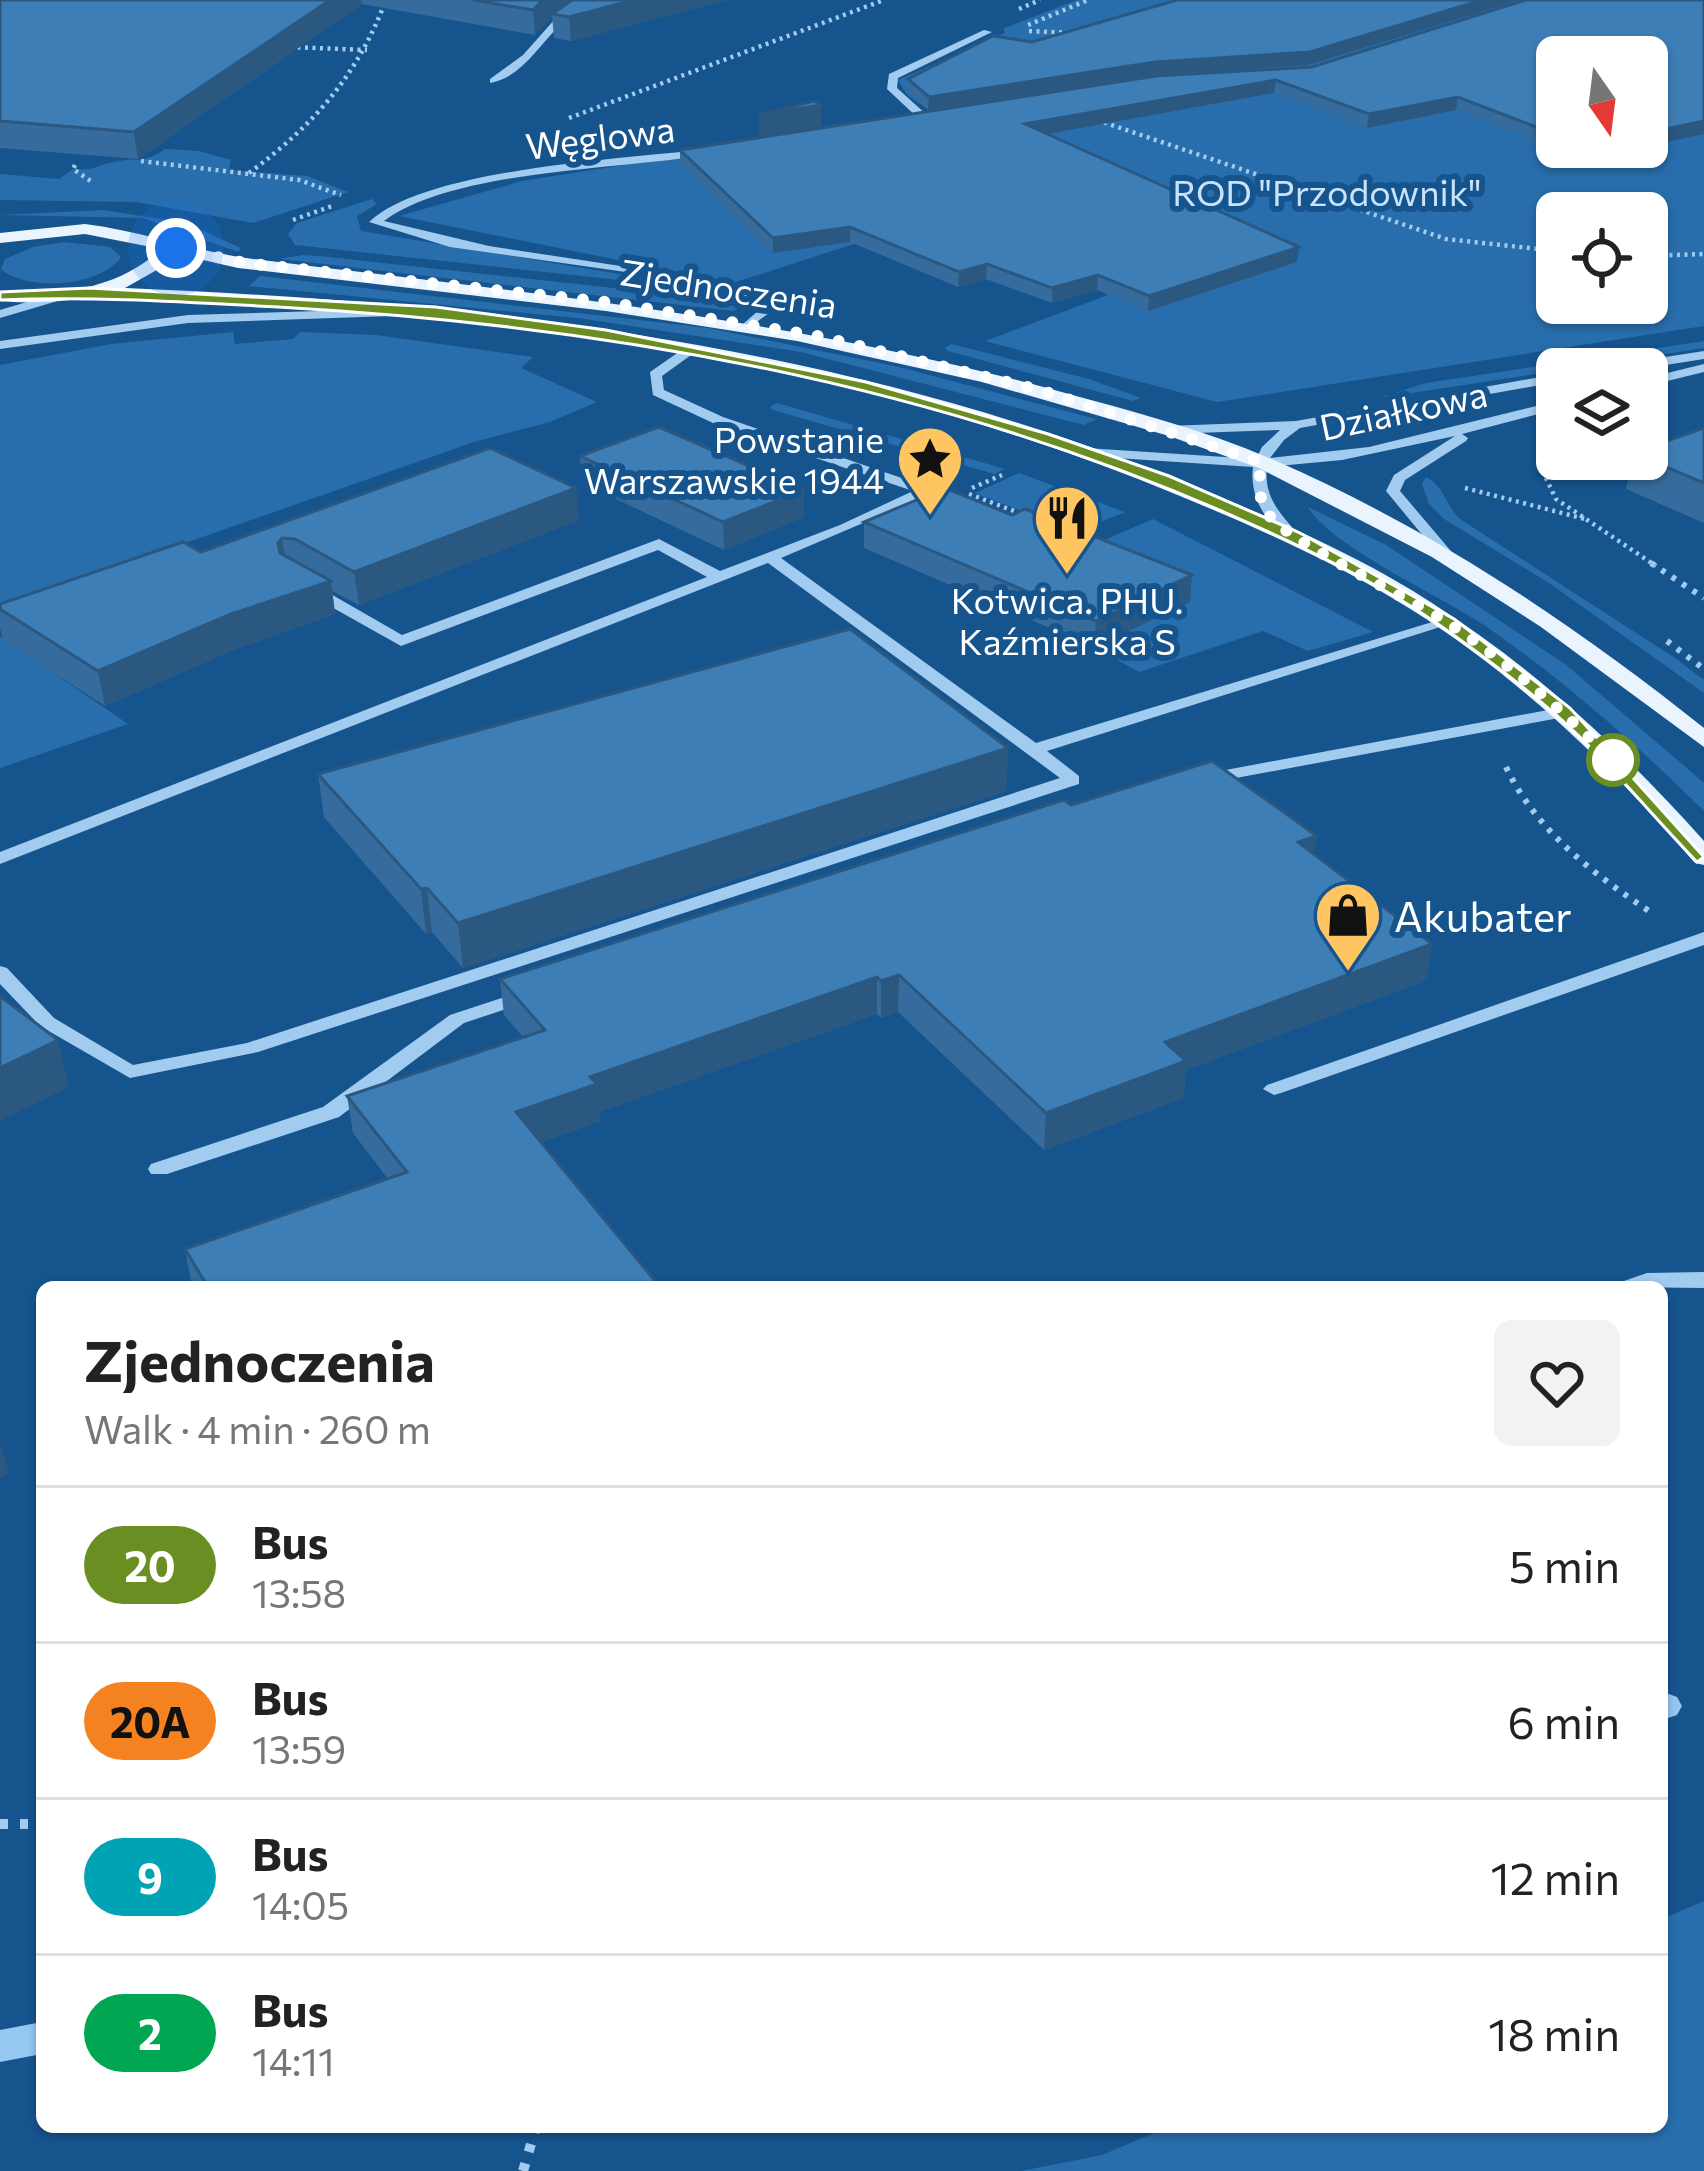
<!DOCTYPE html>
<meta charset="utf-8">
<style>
:root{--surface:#fff;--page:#f2f2f2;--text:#222;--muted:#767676;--line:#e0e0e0}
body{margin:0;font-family:Commissioner,sans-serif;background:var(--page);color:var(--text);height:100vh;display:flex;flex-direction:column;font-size:45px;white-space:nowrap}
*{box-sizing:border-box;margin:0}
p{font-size:39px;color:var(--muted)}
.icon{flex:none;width:66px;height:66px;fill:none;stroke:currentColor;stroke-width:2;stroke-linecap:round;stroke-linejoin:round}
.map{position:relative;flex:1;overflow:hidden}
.details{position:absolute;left:36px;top:1281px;width:1632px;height:852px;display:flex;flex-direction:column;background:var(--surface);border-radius:18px;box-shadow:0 3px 9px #0004}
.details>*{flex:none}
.badge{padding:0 24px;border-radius:39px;font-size:42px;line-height:78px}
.needle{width:78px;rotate:166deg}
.tools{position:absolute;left:1536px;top:36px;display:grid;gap:24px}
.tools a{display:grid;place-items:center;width:132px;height:132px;border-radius:18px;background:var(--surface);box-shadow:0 3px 9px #0004;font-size:60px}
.you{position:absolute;width:60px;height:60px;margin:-30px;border:9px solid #fff;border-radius:50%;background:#1a73e8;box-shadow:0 0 0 18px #1a73e833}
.map>.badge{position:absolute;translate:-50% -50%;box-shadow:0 0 0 6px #fff}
.round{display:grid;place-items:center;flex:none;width:126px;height:126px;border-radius:18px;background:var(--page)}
.headline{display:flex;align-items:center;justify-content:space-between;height:204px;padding:0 48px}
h1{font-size:57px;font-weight:700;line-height:90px}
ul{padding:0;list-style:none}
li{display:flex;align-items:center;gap:36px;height:156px;padding:0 48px;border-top:3px solid var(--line)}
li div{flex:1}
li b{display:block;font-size:45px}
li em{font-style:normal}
li .badge{min-width:132px;font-weight:700;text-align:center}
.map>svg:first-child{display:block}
</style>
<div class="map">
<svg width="1704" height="2171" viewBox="0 0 1704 2171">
<rect width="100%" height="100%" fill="#16548e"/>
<!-- green -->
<g fill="#286ead" fill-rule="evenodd">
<path d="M1077,0H1704V326L1217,402L985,341L1153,278L950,213L733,283L399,216L522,181L938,116L907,95L898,80L1005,33L1004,28ZM1557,57H1647V147H1557ZM1557,213H1647V303H1557Z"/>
<path d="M165,149L199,151L231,160L229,170L307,176L348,192L253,223L136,202L0,200V174L59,179L73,169C96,171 96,165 114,162C140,156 140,166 165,149Z"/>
<path d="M372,199L377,204L357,216L361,231L721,291L295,245L288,234L297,223Z"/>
<path d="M103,210L186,223L241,248L238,252L143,218L0,215Z"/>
<path d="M64,242L110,247L121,257C101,287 27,292 1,269L5,259L33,247Z"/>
<path d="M302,255L319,256L751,303L733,311L280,259Z"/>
<path d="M260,276L708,328L899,367L1096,419L1084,425L801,352L578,318L249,286Z"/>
<path d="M233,332L235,344L293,339L300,332L376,335L533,357L521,368L597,402L550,422L474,442L0,608V365L111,344Z"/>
<path d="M1704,341V348L1379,398L1426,383Z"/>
<path d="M951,344L1089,379L1141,398L1133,401L948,351L945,348Z"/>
<path d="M777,403L1005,469L994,474L773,410L770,407Z"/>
<path d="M1019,473L1125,512L1076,532L975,493Z"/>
<path d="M1426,477C1445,487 1445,505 1460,519L1675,658L1704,680V693L1549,583L1444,519L1429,504L1422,484Z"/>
<path d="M1308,507L1386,545L1565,664L1704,783V811C1635,743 1564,680 1484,625C1441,596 1330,546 1308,507Z"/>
<path d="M1153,519L1373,632L1308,651L1263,631L1139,672L1095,648L1188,602L1072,554Z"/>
<path d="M0,636L128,724L0,768Z"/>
<path d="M1704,1901V2171H1021L1102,2155L1168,2127H1662V1919Z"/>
</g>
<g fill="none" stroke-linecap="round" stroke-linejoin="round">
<!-- stream -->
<g fill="#94c7f2" fill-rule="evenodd">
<path d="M1666,1693L1677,1697L1682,1706L1677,1715L1662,1720V1694Z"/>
<path d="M42,2022V2054L0,2062V2030Z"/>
</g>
<!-- path-far2 -->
<g stroke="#a2cbf0" stroke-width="4.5" stroke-dasharray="3 4.5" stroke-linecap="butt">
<path d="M1019,9L1040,0"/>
<path d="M1028,25L1088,0"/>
<path d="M1029,31L1073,33"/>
<path d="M290,47L367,50"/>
<path d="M569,118L884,0"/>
<path d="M1097,120L1446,239L1557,251"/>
<path d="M141,161L299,180L341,195"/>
<path d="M75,165L73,169L92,182"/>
<path d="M249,173C314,125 357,76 386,0"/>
<path d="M293,220L335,205"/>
<path d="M1647,256L1704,254"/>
<path d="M1556,454L1542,470L1556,499L1656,566"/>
<path d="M972,488L1002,475"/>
<path d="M1465,488L1585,519"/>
<path d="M969,494L1022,514"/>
</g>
<!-- path-far1 -->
<g stroke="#a2cbf0" stroke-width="6" stroke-dasharray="4.5 8" stroke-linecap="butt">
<path d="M1651,563L1704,598"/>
<path d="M1667,641L1704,669"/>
<path d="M1506,767C1536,830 1592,873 1649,911"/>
</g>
<!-- path -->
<g stroke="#a2cbf0" stroke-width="10" stroke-dasharray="8 12" stroke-linecap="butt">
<path d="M0,1824H42"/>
<path d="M523,2171L536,2127"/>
</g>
<!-- minor -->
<g fill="#a2cbf0" fill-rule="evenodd">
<path d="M588,0H600C587,9 569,16 558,27C538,47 520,78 490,83V79L523,55L555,19Z"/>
<path d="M984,30L992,32L898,78L897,88L927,115V119H919L887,89L889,74Z"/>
<path d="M707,149L712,152L711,154C623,170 453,169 384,221L489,246L719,281L778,300V306L749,328L743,324L766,304L729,290L647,275L450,247L369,222C427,168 625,159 707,149Z"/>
<path d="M57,293L63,297L61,300L0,318V310Z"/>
<path d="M417,308L423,312L421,315L188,323L0,349V341L188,315Z"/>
<path d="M686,347L698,350L662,376L664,390L723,417L931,488V494L781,558L1036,743L1442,619H1454L1456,622L1047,751L1079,776V784L258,1052L130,1078L40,1026L0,984V966L7,968L54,1018L133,1065L247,1043L1060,778L768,563L0,864V852L707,577L658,550L401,646L303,591V585H315L402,635L659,539L720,571L840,525L913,491L713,423L653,395L650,372Z"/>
<path d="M1704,351V359L1640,369H1607L1614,365Z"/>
<path d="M1704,364V372L1647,386V378Z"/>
<path d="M1557,374V382L1300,428L1284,440L1270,458L1369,447L1557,401V409L1462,434L1468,438L1466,441L1405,480L1400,491L1456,557L1448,562L1443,560L1386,491L1394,475L1455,436L1342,460L1267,467C1263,497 1281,515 1300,536L1292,541C1267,526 1249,497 1253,467L1086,456L1079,452L1086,448L1256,459L1262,447L1280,430L1168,434L1161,430L1168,426L1296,421Z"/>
<path d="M1564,707L1572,712L1570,716L1204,784L1195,779L1204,774Z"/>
<path d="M1704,932V945L1281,1093L1274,1095L1263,1089L1267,1085Z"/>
<path d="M529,989L539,995L536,999L464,1023L339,1117L167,1174H151L148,1169L151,1164L323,1107L450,1015Z"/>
<path d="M1704,1272V1288L1617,1287L1621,1282L1647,1273Z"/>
</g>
<!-- major -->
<path fill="#eaf4ff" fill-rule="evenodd" d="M85,224C143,231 196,252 253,259C525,293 794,318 1058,391C1131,411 1205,430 1274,460C1430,528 1571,622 1704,728V747L1541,627L1432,557L1259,468L1169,436L982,382L797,341L606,311L238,268L168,252L162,267L125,288C492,303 845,345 1188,484C1272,518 1356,554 1432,603C1534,668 1624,751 1704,841V865L1695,863C1612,767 1520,678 1412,610C1339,564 1260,529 1180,496C929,392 659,334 388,312C321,307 253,304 185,301C155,300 122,295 92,298C61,301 32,304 0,301V291C53,295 104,292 148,260L151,252L146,246L85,234L0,243V233Z"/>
</g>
<!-- wall -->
<g fill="#356c9d">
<path d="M0,0H727L571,41L554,38L552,16L535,35L362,4L138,159L0,148Z"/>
<path d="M1526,0H1704V134L1647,146V57H1557V147H1642L1583,159L1456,110L1367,128L1274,93L1047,134L1299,247L1297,262L1148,311L1097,290L1052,303L986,279L958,287L850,242L773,253L680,164V150L1156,76L1312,67Z"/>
<path d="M1032,42L1308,65L1154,75L928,110L908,92V79Z"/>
<path d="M1704,428V523L1626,489L1632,459H1647Z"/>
<path d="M490,448L579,520L359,605L332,591L335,614L236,649L105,706L3,640L0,628V604L201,552Z"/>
<path d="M580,456L804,517L724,550L582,483Z"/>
<path d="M1012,515L1192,575L1190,602L1094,647L864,548V522Z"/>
<path d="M1008,748L1006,791L463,968L432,932L426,934L324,817L318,774Z"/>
<path d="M1071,805L1317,836L1314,855L1427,980L1186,1070L1183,1098L1044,1150L898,1012L881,1018L877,1014L599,1112L600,1121L541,1142L660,1287H192L185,1249L388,1179L353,1133L347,1096L523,1037L504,1015L500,979Z"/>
</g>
<!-- shaded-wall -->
<g fill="#2b5880">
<path d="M330,0H361L362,4L138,159L134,132Z"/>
<path d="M543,0H579L553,15L535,35L533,10Z"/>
<path d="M634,0H727L571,41L569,17Z"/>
<path d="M1482,0H1520L1308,65L1154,75L928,110L929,97Z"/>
<path d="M1276,80L1274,93L1025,138V124Z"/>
<path d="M1458,97L1456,110L1367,128L1369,114Z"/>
<path d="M821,105V127L759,137L758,115Z"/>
<path d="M1704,121V134L1647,146V133Z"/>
<path d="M1585,147H1642L1583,159Z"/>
<path d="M850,227V242L773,253V238Z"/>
<path d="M1299,247L1297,262L1148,311L1149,296Z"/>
<path d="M987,264L986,279L958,287L959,272Z"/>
<path d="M1098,275L1097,290L1052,303V288Z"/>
<path d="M576,488L579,520L359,605L354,572Z"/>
<path d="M804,490V517L724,550L723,522Z"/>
<path d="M282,538L287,572L278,543Z"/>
<path d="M1192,575L1190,602L1094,647L1096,621Z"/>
<path d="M331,581L335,614L236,649L105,706L98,671L231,614Z"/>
<path d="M1008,748L1006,791L463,968L458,923Z"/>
<path d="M1317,836L1312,871L1298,842Z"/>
<path d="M427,888L432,932L426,934L421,889Z"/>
<path d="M1432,944L1427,980L1186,1070L1183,1098L1044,1150L1046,1113L1165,1042Z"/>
<path d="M899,975L898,1012L881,1018V981Z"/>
<path d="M877,977V1014L599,1112L600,1121L520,1149L516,1112L590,1077Z"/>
<path d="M58,1040L69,1087L0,1121V1068Z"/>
<path d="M0,1442L9,1473L0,1478Z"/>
</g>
<!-- building -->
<g fill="#3e7eb7" stroke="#2b5880" stroke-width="3">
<path d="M0,0H330L134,132L0,121Z"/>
<path d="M473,0H543L533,10Z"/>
<path d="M572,0H634L569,17L552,14Z"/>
<path d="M1177,0H1482L1310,52L1155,62L929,97L908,79L993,36L1032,42Z"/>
<path d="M1526,0H1704V121L1647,133V57H1557V135L1458,97L1369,114L1276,80L1025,124L1299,247L1149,296L1098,275L1052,288L987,264L959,272L850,227L773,238L680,150L1156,76L1312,67Z"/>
<path d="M814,101L821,105L758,115Z"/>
<path d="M659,427L804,490L723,522L580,456Z"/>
<path d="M1704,428V483L1647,459V448Z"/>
<path d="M490,448L576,488L354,572L295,539L282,538L278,543L280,553L331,581L231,614L98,671L0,609V604L183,542L201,552Z"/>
<path d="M945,488L1012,515L1025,509L1192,575L1096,621L864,522Z"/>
<path d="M850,629L1008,748L458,923L427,888L421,889L318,774Z"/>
<path d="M1212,761L1317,836L1298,842L1432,944L1165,1042L1186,1061L1046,1113L899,975L881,981L877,977L590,1077L597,1084L516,1112L660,1287H208L185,1249L407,1172L347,1096L545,1030L500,979L1064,800L1071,805Z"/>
<path d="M0,996L58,1040L0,1068Z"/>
</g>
<!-- line -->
<path fill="#6b8e23" stroke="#fff" stroke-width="3" d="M89,288L436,307L606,330L866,382L1048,434L1169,476L1298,532L1454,619L1570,708L1704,857L1697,862C1650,813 1606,759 1556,715C1521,684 1483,656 1445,629C1381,583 1297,544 1224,512C926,382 601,325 278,307C185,302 93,296 0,300V292Z"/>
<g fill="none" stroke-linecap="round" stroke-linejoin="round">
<!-- walk -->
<path stroke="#fff" stroke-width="12" stroke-dasharray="0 21.6" d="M176,248L245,263L607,302L818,336L1040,390L1261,462C1259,481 1257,499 1269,515C1287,541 1407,597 1442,619C1505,659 1560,709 1613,760"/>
</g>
<!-- icons -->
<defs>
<g id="sight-pin" transform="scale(3.45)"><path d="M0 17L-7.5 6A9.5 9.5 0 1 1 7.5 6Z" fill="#ffc560" stroke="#16548e"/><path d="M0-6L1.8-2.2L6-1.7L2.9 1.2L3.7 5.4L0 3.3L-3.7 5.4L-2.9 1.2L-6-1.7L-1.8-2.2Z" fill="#111"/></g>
<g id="restaurant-pin" transform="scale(3.45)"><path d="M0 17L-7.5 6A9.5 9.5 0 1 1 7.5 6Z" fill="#ffc560" stroke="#16548e"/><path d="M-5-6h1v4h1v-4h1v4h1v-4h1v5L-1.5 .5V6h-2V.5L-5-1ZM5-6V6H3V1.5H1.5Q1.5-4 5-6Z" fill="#111"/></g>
<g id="shop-pin" transform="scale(3.45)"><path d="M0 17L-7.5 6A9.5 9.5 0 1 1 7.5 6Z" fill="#ffc560" stroke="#16548e"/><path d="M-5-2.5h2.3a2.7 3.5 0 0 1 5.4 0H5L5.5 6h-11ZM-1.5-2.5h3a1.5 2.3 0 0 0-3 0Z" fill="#111"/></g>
</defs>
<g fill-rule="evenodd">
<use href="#sight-pin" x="930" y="459"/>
<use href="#restaurant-pin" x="1067" y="518"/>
<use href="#shop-pin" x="1348" y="915"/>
</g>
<!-- markers -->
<circle fill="#fff" stroke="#6b8e23" stroke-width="6" cx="1613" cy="760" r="24"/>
<g text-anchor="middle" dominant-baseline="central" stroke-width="12" stroke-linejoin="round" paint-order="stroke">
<!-- far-street labels -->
<g font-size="36" fill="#fff" stroke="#16548e">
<text transform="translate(600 136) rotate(-7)">Węglowa</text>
<text transform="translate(729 287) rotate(9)">Zjednoczenia</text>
<text transform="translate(1403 409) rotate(-12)">Działkowa</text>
</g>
<!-- far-park labels -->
<g font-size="36" fill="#c8e3fb" stroke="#16548e">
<text x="1327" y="191">ROD "Przodownik"</text>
</g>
<!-- far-poi labels -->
<g font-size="36" fill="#fff" stroke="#16548e" text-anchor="end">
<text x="884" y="438">Powstanie<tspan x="884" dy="41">Warszawskie 1944</tspan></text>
<text x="1067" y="599" text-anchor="middle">Kotwica. PHU.<tspan x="1067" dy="41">Kaźmierska S</tspan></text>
</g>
<!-- poi labels -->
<g font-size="42" fill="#fff" stroke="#16548e" text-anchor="start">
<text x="1394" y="915">Akubater</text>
</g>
</g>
</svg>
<div class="tools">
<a><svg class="needle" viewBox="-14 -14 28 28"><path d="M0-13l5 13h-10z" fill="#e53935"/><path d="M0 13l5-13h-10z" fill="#767676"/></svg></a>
<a><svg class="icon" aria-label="locate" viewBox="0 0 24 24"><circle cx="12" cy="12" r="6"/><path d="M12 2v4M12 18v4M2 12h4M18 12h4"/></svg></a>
<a><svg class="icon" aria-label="layers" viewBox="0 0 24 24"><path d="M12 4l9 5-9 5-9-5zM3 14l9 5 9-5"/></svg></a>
</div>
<div class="you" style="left:176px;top:248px"></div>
<section class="details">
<div class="headline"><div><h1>Zjednoczenia</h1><p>Walk · 4 min · 260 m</p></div><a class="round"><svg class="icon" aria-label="heart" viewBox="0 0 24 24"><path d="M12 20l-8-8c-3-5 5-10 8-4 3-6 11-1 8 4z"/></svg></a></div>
<ul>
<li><span class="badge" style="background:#6b8e23;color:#fff">20</span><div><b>Bus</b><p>13:58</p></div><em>5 min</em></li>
<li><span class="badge" style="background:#f58220;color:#111">20A</span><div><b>Bus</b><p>13:59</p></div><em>6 min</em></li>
<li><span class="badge" style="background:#00a3b4;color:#fff">9</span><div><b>Bus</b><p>14:05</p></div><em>12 min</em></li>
<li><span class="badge" style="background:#00a651;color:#fff">2</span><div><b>Bus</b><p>14:11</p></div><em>18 min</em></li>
</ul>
</section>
</div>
